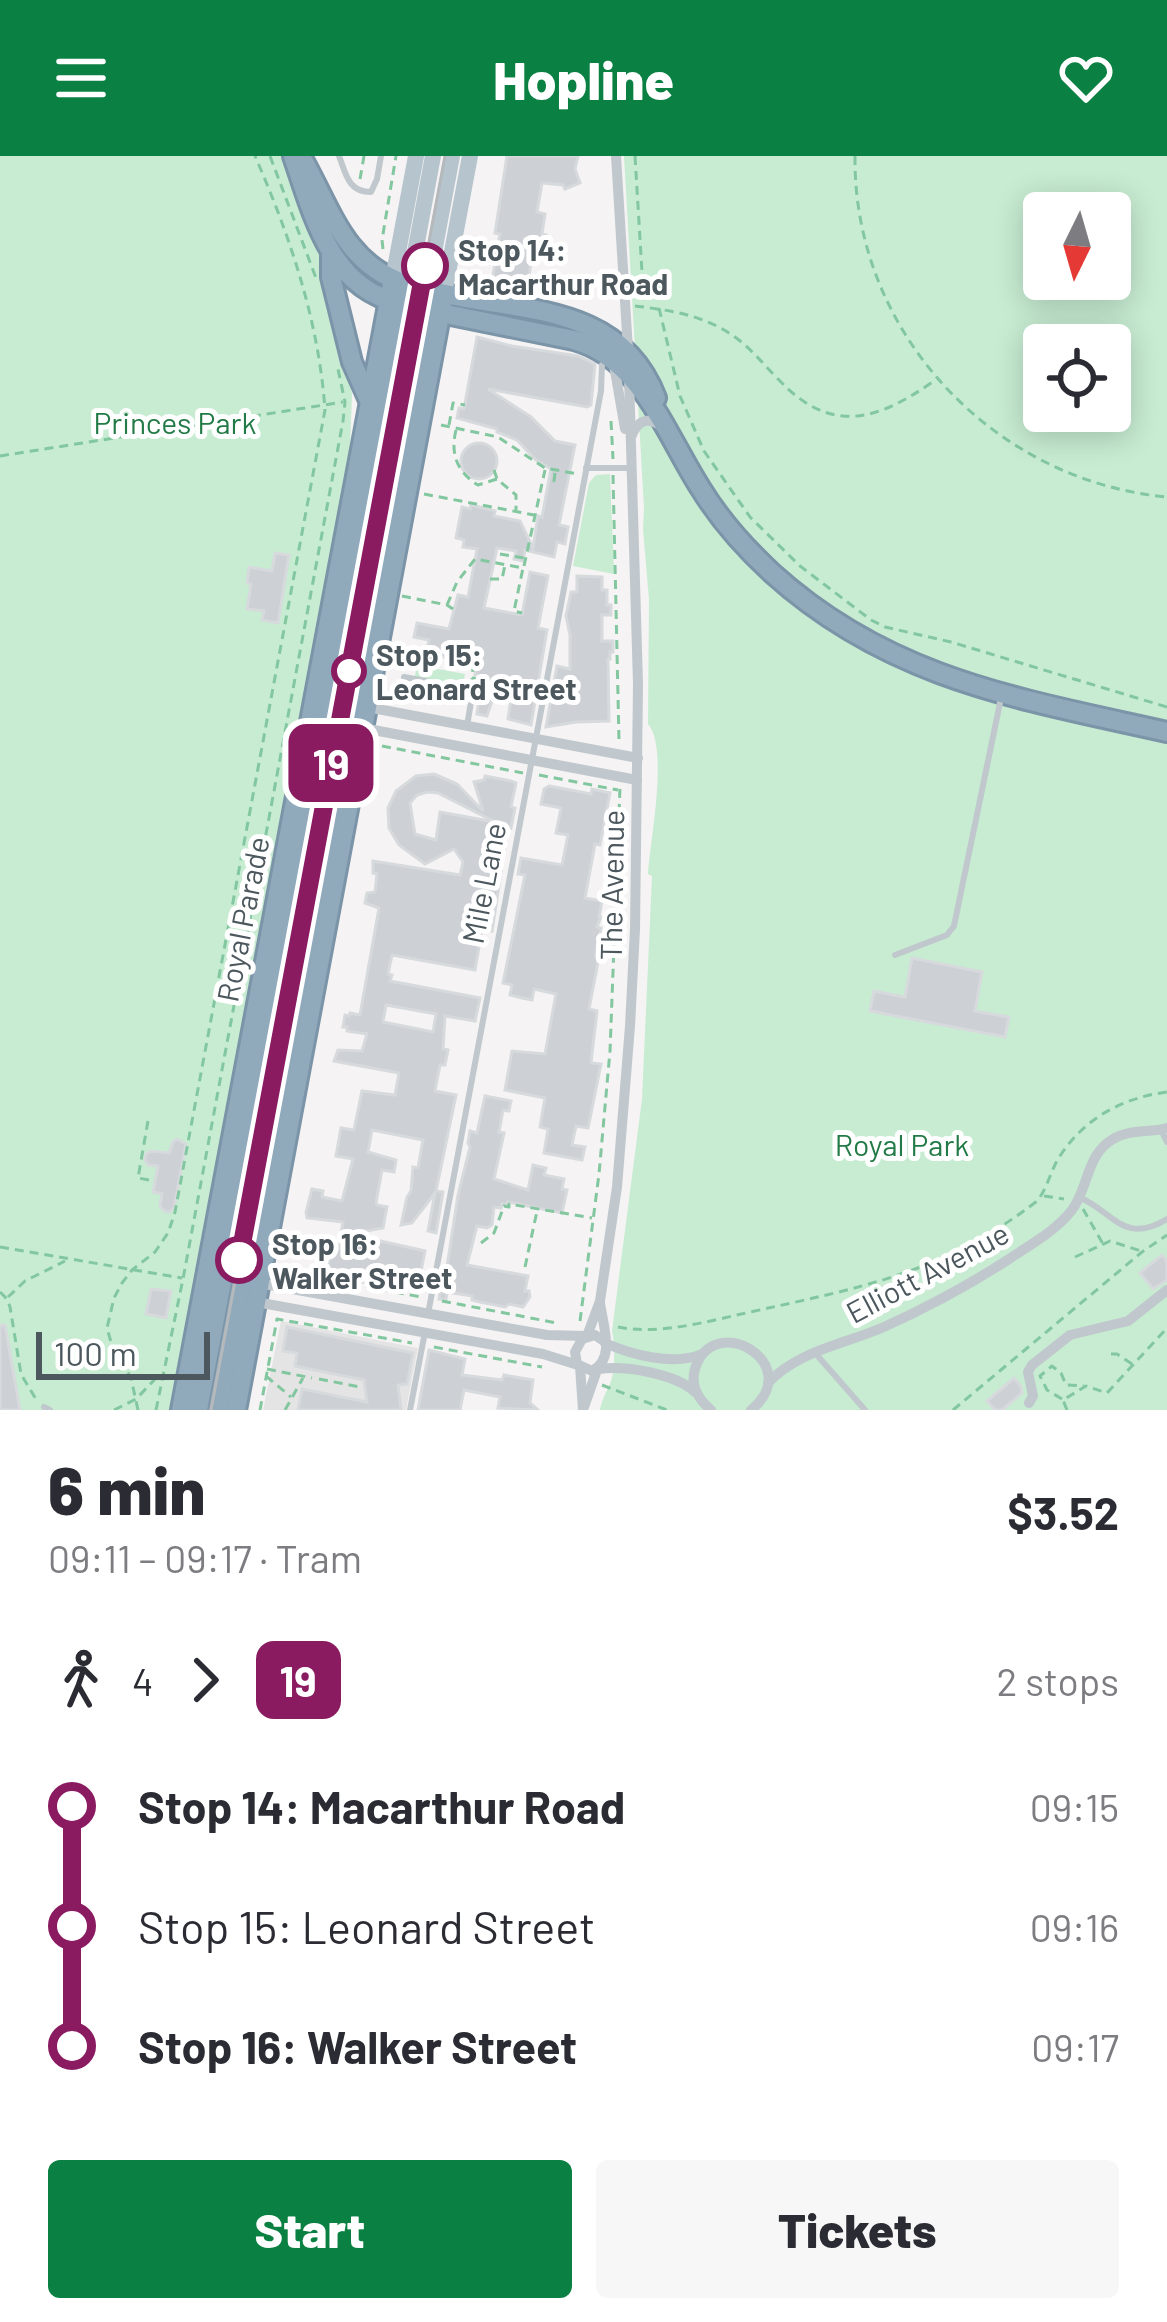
<!DOCTYPE html>
<meta charset="utf-8">
<style>
:root{--surface:#fff;--page:#f7f7f7;--text:#2b2b33;--muted:#7c7c81;--accent:#0b8043}
body{margin:0;font-family:Barlow,sans-serif;background:var(--page);color:var(--text);height:100vh;display:flex;flex-direction:column;font-size:45px;white-space:nowrap}
*{box-sizing:border-box;margin:0}
p{font-size:39px;color:var(--muted)}
.icon{flex:none;width:66px;height:66px;fill:none;stroke:currentColor;stroke-width:2;stroke-linecap:round;stroke-linejoin:round}
.map{position:relative;height:1254px;overflow:hidden}
.panel{display:flex;flex-direction:column;background:var(--surface);flex:1}
.panel>*{flex:none}
.badge{padding:0 24px;border-radius:18px;font-size:42px;line-height:78px}
.needle{width:78px;rotate:185deg}
.controls{position:absolute;left:1023px;top:36px;display:grid;gap:24px}
.controls a{display:grid;place-items:center;width:108px;height:108px;border-radius:12px;background:var(--surface);box-shadow:0 6px 30px #0003;font-size:60px}
.scale{position:absolute;left:36px;bottom:30px;width:174px;box-sizing:border-box;padding-left:12px;border:6px solid #4c585e;border-top:0;font-size:33px;line-height:42px;white-space:nowrap;color:#4c585e;-webkit-text-stroke:9px #fff;paint-order:stroke}
.map>.badge{position:absolute;translate:-50% -50%;box-shadow:0 0 0 6px #fff}
.legs{display:flex;align-items:center;gap:18px;height:132px;padding:0 48px;font-size:39px}
.legs p{margin-inline-start:auto}
.overview{display:flex;align-items:center;justify-content:space-between;height:204px;padding:0 48px}
h1{font-size:66px;font-weight:800;line-height:90px}
.button{display:flex;gap:24px;margin-top:auto;padding:24px 48px}
.button a{flex:1;height:138px;border-radius:12px;background:var(--accent);color:#fff;font-size:48px;font-weight:800;line-height:138px;text-align:center}
.button a+a{background:var(--page);color:var(--text)}
ul{padding:0 48px;list-style:none}
li{display:flex;align-items:center;gap:42px;height:120px;font-size:45px}
li i{display:grid;place-items:center;width:18px;height:100%;margin:0 15px;background:currentColor}
li i::after{content:'';width:30px;height:30px;margin:-15px;border:9px solid;border-radius:50%;background:var(--surface)}
li p{margin-inline-start:auto}
li:first-child i{background:linear-gradient(#0000 50%,currentColor 0)}
li:last-child i{background:linear-gradient(currentColor 50%,#0000 0)}
header{display:flex;justify-content:space-between;align-items:center;height:156px;padding:0 48px;background:var(--accent);color:#fff;font-size:54px;font-weight:800}
.map>svg:first-child{display:block}
</style>
<header><svg class="icon" aria-label="menu" viewBox="0 0 24 24"><path d="M4 6h16M4 12h16M4 18h16"/></svg>Hopline<svg class="icon" aria-label="heart" viewBox="0 0 24 24"><path d="M12 20l-8-8c-3-5 5-10 8-4 3-6 11-1 8 4z"/></svg></header>
<div class="map">
<svg width="1167" height="1254" viewBox="0 0 1167 1254">
<rect width="100%" height="100%" fill="#f5f3f3"/>
<!-- education -->
<path fill="#e5e4e4" d="M281,1165L418,1192L406,1254H263Z"/>
<!-- green -->
<g fill="#c7ecd2" fill-rule="evenodd">
<path d="M0,0H281L326,103L327,125L352,238L350,292L171,1254H0Z"/>
<path d="M624,0H1167V1254H600C602,1242 607,1236 611,1225C615,1215 615,1186 612,1175L642,943L652,720L648,718C650,685 669,592 648,568L649,444L643,373L644,352ZM1044,57H1110V123H1044ZM1044,189H1110V255H1044Z"/>
<path d="M610,318L614,418L573,410L589,327L596,319Z"/>
<path d="M417,509L465,518L460,545L412,536Z"/>
</g>
<!-- building -->
<g fill="#cdd0d4" stroke="#d7dadd" stroke-width="3" fill-rule="evenodd">
<path d="M507,0H578L575,13L580,27L565,33L563,29L542,27L537,56L545,58L542,78L546,79L543,94L533,92L527,134L491,131L500,78L495,77Z"/>
<path d="M477,181L512,190L578,200L595,208L591,249L587,251L488,233L531,261L555,285L575,289L559,369L568,371L565,388L557,386L554,401L525,394L523,405L514,403L516,395L497,392L484,452L522,459L530,416L548,420L538,472L547,474L531,569L508,563L511,544L494,539L487,560L477,558L482,521L475,519L480,493L450,487L447,502L441,501L439,510L424,507L429,484L414,481L417,467L449,473L458,439L468,441L477,393L463,391L464,384L456,382L462,351L470,353L471,349L484,352L495,355L494,360L520,365L533,392L538,360L542,361L551,313L536,304L517,284L497,276V273L457,262L459,252L464,253Z"/>
<circle cx="479" cy="305" r="18"/>
<path d="M275,397L289,399L278,467L262,464L264,455L247,453L251,428L247,427L249,411L272,415Z"/>
<path d="M577,420L602,421V434H607V449H611V459H602V485H613V496H610V503H608L609,565L576,566L546,571L557,510L570,513V479L566,460L571,436H577Z"/>
<path d="M434,618L457,628L483,655L474,626L484,624L485,620L511,625L516,627L511,651L515,652L511,672L508,671L492,775L482,774L475,814L392,799L388,818L392,819L390,825L480,842L475,865L445,860L443,893L448,894L445,909H440L435,935L456,939L436,1035L443,1036L436,1077L428,1075L435,1037L412,1067L401,1069L407,1041L411,1035L413,1011L418,1012L423,984L372,974L368,996L396,1004L394,1016L382,1014L376,1047L377,1049L387,1051L383,1072L349,1078L425,1095L418,1131L390,1126L389,1131L362,1126L363,1121L327,1112L331,1092L338,1093L343,1066L307,1062L306,1056L312,1033L323,1035L322,1041L342,1045L353,1003L336,1000L341,972L354,974L362,935L395,939L399,917L334,905L338,894L362,895L367,878L347,875V871H343L345,859L349,860L350,857L360,859L379,752L365,747L367,737L375,736L377,718L373,717V705L460,719L463,706L454,693L425,708L399,689L389,672L388,652L396,635L416,620ZM427,636L438,637L495,666L440,656L436,684L415,678L410,647L417,639ZM386,849L436,858L433,876L383,866Z"/>
<path d="M549,630L591,638L592,633L610,637L600,689L595,688L585,742L602,745L599,761H601L597,771L601,772L596,800L599,801L589,853L597,855L591,907L601,908L588,972L576,970L572,989L585,991L582,1004L544,997L548,973L540,971L545,942L505,934L512,895L545,898L556,838L534,833L532,844L522,842L510,839L512,829L503,827L525,719L518,718L521,702L562,709L568,679L556,677L561,652L541,648L544,633Z"/>
<path d="M912,802L982,816L975,855L1009,861L1005,881L870,855L874,835L905,841Z"/>
<path d="M485,940L511,945L509,955L503,954L499,976L504,977L494,1023L528,1034L533,1009L546,1012L544,1019L564,1023L562,1033L567,1034L562,1057L508,1046V1049L502,1048L501,1052L494,1051L492,1069L487,1072L477,1070L467,1109L528,1120L525,1135H529L530,1141L523,1151L509,1148L505,1151L480,1146L472,1144V1140L447,1136L446,1144L439,1143L442,1124H445L458,1039L470,991L468,987L470,975L477,977Z"/>
<path d="M177,983L186,988L174,1052L169,1056L164,1055L160,1050L162,1038L153,1036L158,1010L148,1009L145,1004L146,998L151,995L169,997L173,986Z"/>
<path d="M1162,1099L1167,1105V1124L1153,1133L1140,1117Z"/>
<path d="M151,1133L171,1135L166,1162L146,1158Z"/>
<path d="M0,1169H5L20,1254H0Z"/>
<path d="M287,1171L413,1197L407,1228L398,1229L401,1254H298L302,1233L367,1246L364,1224L295,1210L297,1197L283,1195Z"/>
<path d="M429,1194L465,1203L462,1219L502,1224L504,1219L533,1224L530,1247L538,1254L498,1252L500,1241L464,1234L460,1254H418Z"/>
<path d="M1014,1222L1021,1230L1022,1237L1002,1254H995L987,1245Z"/>
</g>
<g fill="none" stroke-linecap="round" stroke-linejoin="round">
<!-- highway casing -->
<g stroke="#7b94a7" stroke-width="24">
<g id="highway">
<path d="M293,0C313,58 330,132 399,147"/>
<path d="M303,4C331,54 345,107 403,127"/>
<path d="M331,98V121L352,206L368,242"/>
<path d="M436,136C520,156 620,147 656,242"/>
<path d="M431,155L574,184C642,203 666,279 701,333C720,364 745,392 772,417C889,523 1020,543 1167,576"/>
<path d="M181,1254L393,123"/>
<path d="M198,1254L409,129"/>
<path d="M218,1254L427,134"/>
<path d="M236,1254L444,138"/>
</g>
</g>
<!-- path -->
<g stroke="#82c79f" stroke-width="3" stroke-dasharray="9 6" stroke-linecap="butt">
<path d="M270,0L316,122"/>
<path d="M635,0L644,149"/>
<path d="M855,0C853,176 993,325 1167,341"/>
<path d="M360,23L364,0"/>
<path d="M383,93L382,84L396,0"/>
<path d="M635,150C669,154 703,159 732,179C750,191 763,208 779,224C832,280 878,264 934,225"/>
<path d="M659,152L680,240L704,295L750,361L800,410L871,464L885,471L951,486L1167,551"/>
<path d="M611,265L613,303"/>
<path d="M441,269L498,281L545,312L578,318"/>
<path d="M449,269L453,247L465,249"/>
<path d="M456,274C450,298 457,316 478,329L497,323"/>
<path d="M0,300L343,246"/>
<path d="M494,314L497,323L516,339V354"/>
<path d="M555,317L554,325L557,331"/>
<path d="M613,319L619,585"/>
<path d="M424,338L534,359"/>
<path d="M500,398L524,402"/>
<path d="M524,410L545,314"/>
<path d="M490,423H502L505,409"/>
<path d="M402,440L447,449L453,453"/>
<path d="M447,449L457,426L475,403L523,412L514,455L522,457"/>
<path d="M475,492L472,522L495,525"/>
<path d="M382,590L523,617"/>
<path d="M539,619L618,634"/>
<path d="M148,965L138,1022L155,1025"/>
<path d="M1044,1040L1064,1043"/>
<path d="M1083,1053L1103,1088"/>
<path d="M481,1087L494,1077L504,1050L509,1051V1048L592,1062"/>
<path d="M0,1091L182,1122"/>
<path d="M1075,1101L1110,1085L1141,1095"/>
<path d="M525,1111L537,1055"/>
<path d="M277,1114L421,1141"/>
<path d="M0,1136L7,1143L10,1151L21,1218L37,1245"/>
<path d="M8,1141L25,1125L65,1105"/>
<path d="M442,1145L557,1167"/>
<path d="M580,1165L599,1018L610,895L620,631"/>
<path d="M618,1171C659,1179 705,1166 746,1157C858,1132 943,1118 1037,1045C1047,1033 1050,1017 1058,1003C1083,963 1121,942 1167,936"/>
<path d="M434,1191L542,1211"/>
<path d="M1111,1198H1117L1132,1208"/>
<path d="M267,1213L312,1222"/>
<path d="M266,1220L291,1241"/>
<path d="M319,1223L360,1231"/>
<path d="M602,1229L667,1254"/>
<path d="M1062,1243L1047,1234L1040,1220L1052,1210L1061,1217L1066,1229L1084,1230"/>
<path d="M114,1254L136,1243L159,1219"/>
<path d="M138,1254L131,1222L111,1186L107,1172L114,1142L122,1127L132,1114L155,1096L168,1077L175,1056L325,254C319,166 290,80 255,0"/>
<path d="M156,1254L183,1123L343,265L345,246L338,213"/>
<path d="M260,1254L277,1163L412,1187"/>
<path d="M285,1254L303,1222"/>
<path d="M953,1254L1142,1096L1167,1079"/>
<path d="M1067,1254L1063,1244L1086,1230L1107,1237L1167,1172"/>
</g>
<!-- lane -->
<g stroke="#c0c8cd" stroke-width="6">
<path d="M339,0C346,18 348,36 371,36L377,23L381,0"/>
<path d="M586,312H630"/>
<path d="M404,521L473,534L467,570"/>
<path d="M895,799L947,779L954,770L1001,542"/>
<path d="M1161,974L1167,986"/>
<path d="M1081,1042C1114,1057 1124,1089 1167,1063"/>
<path d="M428,1158L601,235L602,209"/>
<path d="M816,1198L865,1254"/>
<path d="M44,1251L50,1254"/>
<path d="M410,1254L425,1176"/>
</g>
<!-- street -->
<g stroke="#c0c8cd" stroke-width="10">
<path d="M616,0L628,194"/>
<path d="M614,209L625,273"/>
<path d="M632,279C639,262 650,261 664,272"/>
<path d="M367,551L638,602"/>
<path d="M363,572L637,624"/>
<path d="M259,1127L547,1179L586,1180"/>
<path d="M256,1146L543,1198L578,1209"/>
<path d="M600,1147C603,1170 616,1203 592,1215L577,1208L575,1196L582,1183L595,1179L605,1186"/>
<path d="M587,1180L600,1145L617,1031L630,870L635,773L638,528L629,221"/>
<path d="M605,1187C632,1199 674,1210 702,1198"/>
<path d="M580,1210L583,1254"/>
<path d="M599,1213C625,1209 676,1218 695,1236"/>
<path d="M768,1227C797,1195 845,1188 884,1171C926,1152 967,1130 1006,1105C1028,1090 1056,1075 1072,1054C1089,1031 1086,999 1113,983C1129,973 1149,977 1167,972"/>
<path d="M1029,1247L1033,1240L1028,1216L1032,1209L1070,1179L1128,1165L1167,1134"/>
<path d="M584,1251L597,1214"/>
<path d="M711,1254C698,1243 690,1230 695,1213C713,1153 807,1208 751,1254"/>
</g>
<!-- primary -->
<g stroke="#b6c4ce" stroke-width="16">
<path d="M393,123L416,0"/>
<path d="M409,129L433,0"/>
<path d="M427,134L452,0"/>
<path d="M444,138L470,0"/>
</g>
<!-- highway -->
<use href="#highway" stroke="#90a9bb" stroke-width="18"/>
<!-- tram -->
<path stroke="#b6b9bc" stroke-width="3" d="M211,1254L445,0"/>
</g>
<g fill="none" stroke-linecap="round" stroke-linejoin="round">
<!-- line-1 casing -->
<g stroke="#fff" stroke-width="27">
<path id="line-1" d="M239,1104L425,110"/>
</g>
<!-- line-1 -->
<use href="#line-1" stroke="#8a1b61" stroke-width="18"/>
</g>
<!-- markers -->
<g fill="#fff" stroke="#8a1b61" stroke-width="6">
<circle cx="425" cy="110" r="21"/>
<circle cx="349" cy="515" r="15"/>
<circle cx="239" cy="1104" r="21"/>
</g>
<g text-anchor="middle" dominant-baseline="central" stroke-width="10" stroke-linejoin="round" paint-order="stroke">
<!-- stop labels -->
<g font-size="30" font-weight="bold" fill="#4c585e" stroke="#fff" text-anchor="start">
<text x="458" y="93">Stop 14:<tspan x="458" dy="34">Macarthur Road</tspan></text>
<text x="376" y="498">Stop 15:<tspan x="376" dy="34">Leonard Street</tspan></text>
<text x="272" y="1087">Stop 16:<tspan x="272" dy="34">Walker Street</tspan></text>
</g>
<!-- park labels -->
<g font-size="30" fill="#227a46" stroke="#fff">
<text x="175" y="266">Princes Park</text>
<text x="902" y="988">Royal Park</text>
</g>
<!-- street labels -->
<g font-size="30" fill="#4c585e" stroke="#fff">
<text transform="translate(483 727) rotate(-79)">Mile Lane</text>
<text transform="translate(611 729) rotate(-89)">The Avenue</text>
<text transform="translate(242 763) rotate(-79)">Royal Parade</text>
<text transform="translate(927 1116) rotate(-28)">Elliott Avenue</text>
</g>
</g>
</svg>
<div class="controls">
<a><svg class="needle" viewBox="-14 -14 28 28"><path d="M0-13l5 13h-10z" fill="#e53935"/><path d="M0 13l5-13h-10z" fill="#7c7c81"/></svg></a>
<a><svg class="icon" aria-label="locate" viewBox="0 0 24 24"><circle cx="12" cy="12" r="6"/><path d="M12 2v4M12 18v4M2 12h4M18 12h4"/></svg></a>
</div>
<div class="scale">100 m</div>
<b class="badge" style="left:331px;top:607px;background:#8a1b61;color:#fff">19</b>
</div>
<section class="panel">
<div class="overview"><div><h1>6 min</h1><p>09:11 – 09:17 · Tram</p></div><b>$3.52</b></div>
<div class="legs"><svg class="icon" aria-label="walk" viewBox="0 0 24 24"><circle cx="13" cy="4" r="2"/><path d="M13 8l-2 6 4 7M11 14l-3 7M7 12l3-4h3l4 4"/></svg>4<svg class="icon" aria-label="forward" viewBox="0 0 24 24"><path d="M9 5l7 7-7 7"/></svg><b class="badge" style="background:#8a1b61;color:#fff">19</b><p>2 stops</p></div>
<ul>
<li><i style="color:#8a1b61"></i><b>Stop 14: Macarthur Road</b><p>09:15</p></li>
<li><i style="color:#8a1b61"></i><span>Stop 15: Leonard Street</span><p>09:16</p></li>
<li><i style="color:#8a1b61"></i><b>Stop 16: Walker Street</b><p>09:17</p></li>
</ul>
<div class="button"><a>Start</a><a>Tickets</a></div>
</section>
